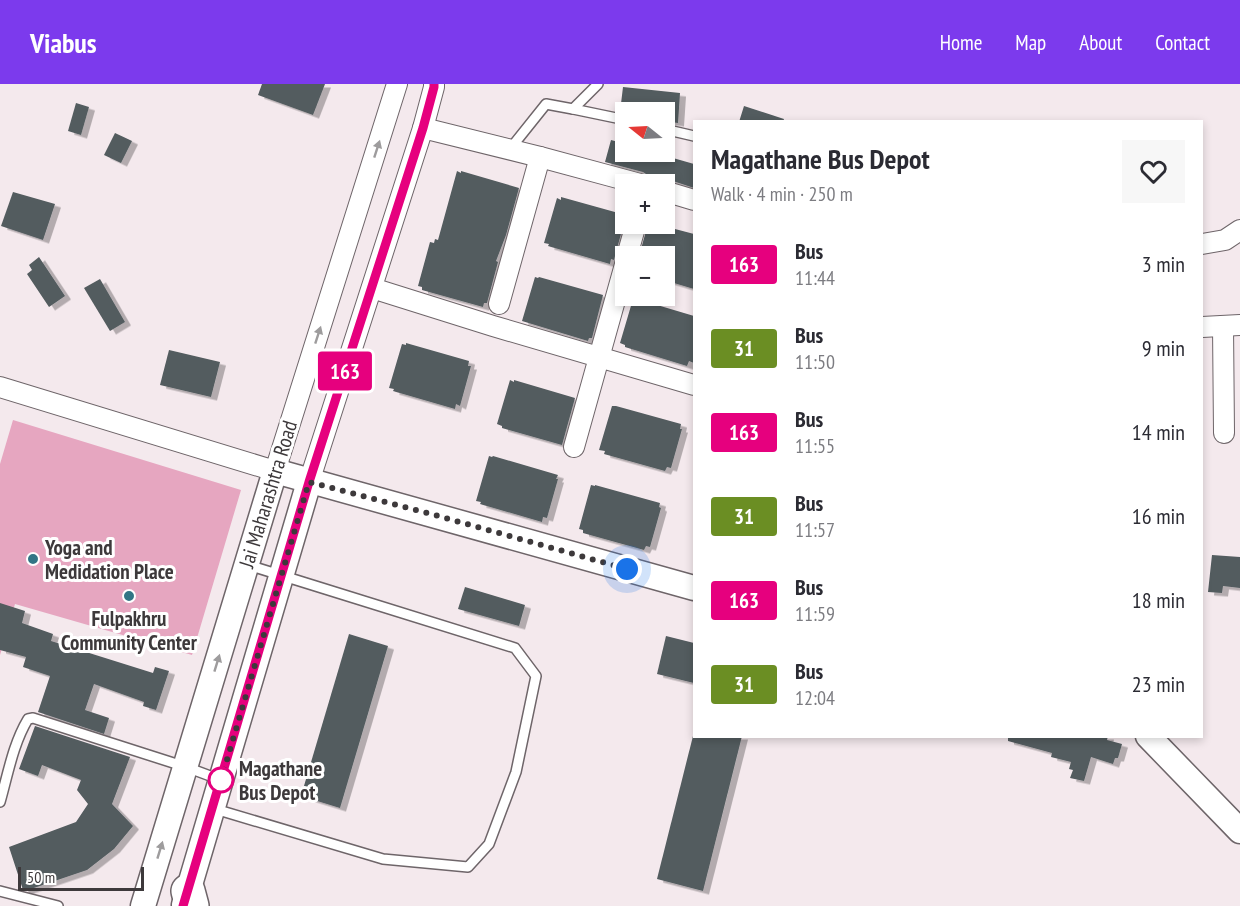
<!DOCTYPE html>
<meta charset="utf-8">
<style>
:root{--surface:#fff;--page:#f7f7f7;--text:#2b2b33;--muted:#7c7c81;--accent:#7c3aed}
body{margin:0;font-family:"PT Sans Narrow",sans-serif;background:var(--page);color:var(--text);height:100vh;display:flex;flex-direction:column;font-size:22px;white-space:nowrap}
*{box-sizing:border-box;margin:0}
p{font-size:20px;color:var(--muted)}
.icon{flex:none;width:33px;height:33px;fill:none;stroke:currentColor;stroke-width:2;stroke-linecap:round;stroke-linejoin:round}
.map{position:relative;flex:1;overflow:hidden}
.details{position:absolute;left:693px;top:36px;width:510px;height:618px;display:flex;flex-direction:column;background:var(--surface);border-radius:0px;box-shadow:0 3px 9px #0003}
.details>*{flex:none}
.badge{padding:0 12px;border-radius:4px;font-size:21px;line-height:39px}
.needle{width:39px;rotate:288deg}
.tools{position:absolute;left:615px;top:18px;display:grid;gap:12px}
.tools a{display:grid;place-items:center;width:60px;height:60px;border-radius:0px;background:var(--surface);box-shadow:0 3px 9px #0003;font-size:30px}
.scale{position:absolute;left:18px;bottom:15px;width:126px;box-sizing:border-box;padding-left:6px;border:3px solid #3d393b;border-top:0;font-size:16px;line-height:21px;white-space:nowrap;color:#3d393b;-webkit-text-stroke:4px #fff;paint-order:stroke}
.you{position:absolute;width:30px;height:30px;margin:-15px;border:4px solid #fff;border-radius:50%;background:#1a73e8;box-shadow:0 0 0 9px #1a73e833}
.map>.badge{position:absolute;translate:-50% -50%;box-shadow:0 0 0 3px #fff}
.round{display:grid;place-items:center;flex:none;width:63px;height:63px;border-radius:0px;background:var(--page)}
.overview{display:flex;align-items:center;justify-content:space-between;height:102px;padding:0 18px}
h1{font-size:28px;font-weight:800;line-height:45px}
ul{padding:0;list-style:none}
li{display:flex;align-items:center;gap:18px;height:84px;padding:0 18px}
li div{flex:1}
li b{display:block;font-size:22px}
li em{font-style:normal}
li .badge{min-width:66px;font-weight:700;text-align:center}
header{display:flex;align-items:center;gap:36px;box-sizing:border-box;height:84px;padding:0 30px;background:var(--accent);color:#fff}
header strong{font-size:28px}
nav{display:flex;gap:33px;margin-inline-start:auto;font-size:21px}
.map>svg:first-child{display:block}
</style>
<header>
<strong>Viabus</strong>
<nav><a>Home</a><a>Map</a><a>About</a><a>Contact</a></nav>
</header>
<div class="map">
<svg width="1240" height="822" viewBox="0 0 1240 822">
<defs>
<filter id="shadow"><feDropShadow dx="6" dy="3.5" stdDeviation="0" flood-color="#0004"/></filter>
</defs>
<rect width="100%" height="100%" fill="#f4e9ed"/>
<!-- green -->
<path fill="#e6a6c0" d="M13,336L241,406L192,571L15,520L0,571V380Z"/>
<!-- building -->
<g fill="#525b5e" filter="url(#shadow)">
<path d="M262,0H325L313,31L258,11Z"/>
<path d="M623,3L680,9L678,39L664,37V28H620Z"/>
<path d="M76,19L89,23L81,51L68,47Z"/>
<path d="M744,22L784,35L783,38H739Z"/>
<path d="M115,49L132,57L121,79L104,71Z"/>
<path d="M611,56L626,60V68H652L694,80V104L667,95L661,96L656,98L652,97L649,92L643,88L605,78Z"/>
<path d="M457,87L461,89V87L519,104L506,151L496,177L498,178L487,219H484L483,223L422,206V203L418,202L430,158L434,159L435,155L438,156Z"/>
<path d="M13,108L55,120L43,156L1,142Z"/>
<path d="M561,113L622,130L621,134L625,135L615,172L614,176L611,175L610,180L548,162L549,160L544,159L557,114L561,116Z"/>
<path d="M648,140L656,141V140L694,150V205L664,196V172H639Z"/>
<path d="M39,173L65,212L49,223L27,190L32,186L29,181Z"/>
<path d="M535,193L538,194L539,193L603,211L592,254H589L588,257L522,237Z"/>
<path d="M100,195L125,238L110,247L84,204Z"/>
<path d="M633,215L637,216V215L694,232V279L689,277L687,282L625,263V261L620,259Z"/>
<path d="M406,259L469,277L468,282H471L460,322L456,320L455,325L393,307L394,305L389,304L402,260L406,261Z"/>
<path d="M169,266L220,278L211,313L160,301Z"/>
<path d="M510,296L514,298V296L575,314L562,361L502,344V342L497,340Z"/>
<path d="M612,322H616L681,340L680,345H682L671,384L667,383L665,387L604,370L605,367L599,366Z"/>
<path d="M489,372L492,373L493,372L558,391L556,395H558L547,434L543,433L542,438L480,420L481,418L476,417Z"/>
<path d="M591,401L595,402V401L660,419L659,423L661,424L650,463L646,462L644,466L583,449V446L579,445Z"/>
<path d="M1212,471L1240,473V504L1223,502L1222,509L1208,508Z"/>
<path d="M465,503L525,521L519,542L458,525Z"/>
<path d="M0,519L25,527L22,539L53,550L51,557L153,589L155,583L169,587L156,626L143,622L144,618L94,600L85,626L109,634L104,650L38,628L50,592L23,583L26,573L0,566Z"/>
<path d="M349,550L388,562L340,724L301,712Z"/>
<path d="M666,552L694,559V599L657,590Z"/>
<path d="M35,642L130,673L112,720L133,742L114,765L87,786L25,807L23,806L9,763L76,738L88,720L77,706L81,696L42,681L38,692L19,685Z"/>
<path d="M693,652H742L703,807L657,795Z"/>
<path d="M1008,652H1108L1107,656L1122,660L1118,674H1115L1113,680L1091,673L1084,697L1070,694L1073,686L1069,685L1071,678L1051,673L1052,669L1008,657Z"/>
</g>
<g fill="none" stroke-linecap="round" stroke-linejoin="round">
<!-- service casing -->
<g stroke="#6e6569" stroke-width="12">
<g id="service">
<path d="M573,25L626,36"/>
<path d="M664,45L694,52"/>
<path d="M510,65L546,20L573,25L598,0"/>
<path d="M0,718C8,690 13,660 28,635L33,634L186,683L221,696"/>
<path d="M215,725L383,775L468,783L489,760L516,688L536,592L515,564L248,481"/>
<path d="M0,807L58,822"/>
</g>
</g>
<!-- minor casing -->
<g stroke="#6e6569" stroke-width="22">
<g id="minor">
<path d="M423,44L540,73L640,100"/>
<path d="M664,107L694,116"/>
<path d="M1202,160L1225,156L1240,146"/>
<path d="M627,172L636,140"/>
<path d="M372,204L493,242L694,301"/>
<path d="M499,220L540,73"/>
<path d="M1223,242L1224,349"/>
<path d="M1202,243L1240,241"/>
<path d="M0,303L275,387L397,0"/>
<path d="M574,363L626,177"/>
<path d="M309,398L423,44L434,3V0"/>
</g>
</g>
<!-- tertiary casing -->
<g stroke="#6e6569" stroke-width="27">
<g id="tertiary">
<path d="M1148,652L1240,747"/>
<path d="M184,821L309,398"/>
<path d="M143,822L275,387L694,504"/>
</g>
</g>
<!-- trunk casing -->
<g stroke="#6e6569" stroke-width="36">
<path id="trunk" d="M188,807L192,822"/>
</g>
<!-- service -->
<use href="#service" stroke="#fff" stroke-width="9"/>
<!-- minor -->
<use href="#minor" stroke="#fff" stroke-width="20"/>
<!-- tertiary -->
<use href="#tertiary" stroke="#fff" stroke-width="24"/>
<!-- trunk -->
<use href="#trunk" stroke="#fff" stroke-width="33"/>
</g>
<!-- one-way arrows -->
<defs><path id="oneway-solid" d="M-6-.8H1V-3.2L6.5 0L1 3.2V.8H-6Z" transform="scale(1.5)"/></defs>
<g fill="#9e9c9d">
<use href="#oneway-solid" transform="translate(377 65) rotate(-72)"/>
<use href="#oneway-solid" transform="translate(318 251) rotate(-72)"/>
<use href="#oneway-solid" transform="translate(217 579) rotate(-73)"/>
<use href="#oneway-solid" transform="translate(160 766) rotate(-73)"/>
</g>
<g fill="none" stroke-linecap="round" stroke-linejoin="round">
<!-- line casing -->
<g stroke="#fff" stroke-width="14">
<path id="line" d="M183,822L309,398L423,44L434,3V0"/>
</g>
<!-- line -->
<use href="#line" stroke="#e6007e" stroke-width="9"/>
<!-- walk -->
<path stroke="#3d393b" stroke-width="6" stroke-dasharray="0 10.8" d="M221,696L309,398L431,430L627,485"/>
</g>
<!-- markers -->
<g fill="#317585" stroke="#fff" stroke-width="2">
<circle cx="33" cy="475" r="6"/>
<circle cx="129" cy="512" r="6"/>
</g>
<circle fill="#fff" stroke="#e6007e" stroke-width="3" cx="221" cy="696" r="12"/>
<g text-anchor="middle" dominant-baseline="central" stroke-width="6" stroke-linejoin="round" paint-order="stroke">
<!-- street labels -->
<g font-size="21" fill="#3d393b" stroke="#fff">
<text transform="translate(268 410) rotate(-73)">Jai Maharashtra Road</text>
</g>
<!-- poi labels -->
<g font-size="21" font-weight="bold" fill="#3d393b" stroke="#fff" text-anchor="start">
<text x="45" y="463">Yoga and<tspan x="45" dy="24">Medidation Place</tspan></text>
<text x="129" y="534" text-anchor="middle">Fulpakhru<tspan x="129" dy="24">Community Center</tspan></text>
</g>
<!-- stop labels -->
<g font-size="21" font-weight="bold" fill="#3d393b" stroke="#fff" text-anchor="start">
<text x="239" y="684">Magathane<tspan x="239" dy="24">Bus Depot</tspan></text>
</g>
</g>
</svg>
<div class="tools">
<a><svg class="needle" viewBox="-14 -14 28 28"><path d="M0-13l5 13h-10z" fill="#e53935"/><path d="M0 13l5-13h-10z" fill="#7c7c81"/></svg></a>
<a>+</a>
<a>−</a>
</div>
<div class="scale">50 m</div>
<div class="you" style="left:627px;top:485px"></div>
<b class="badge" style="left:345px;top:287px;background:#e6007e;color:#fff">163</b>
<section class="details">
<div class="overview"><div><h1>Magathane Bus Depot</h1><p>Walk · 4 min · 250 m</p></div><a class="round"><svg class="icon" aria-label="heart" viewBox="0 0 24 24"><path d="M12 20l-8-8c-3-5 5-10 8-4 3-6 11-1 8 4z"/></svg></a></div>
<ul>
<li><span class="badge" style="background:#e6007e;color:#fff">163</span><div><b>Bus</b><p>11:44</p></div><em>3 min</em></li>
<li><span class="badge" style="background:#6b8e23;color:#fff">31</span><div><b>Bus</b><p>11:50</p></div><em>9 min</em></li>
<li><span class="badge" style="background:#e6007e;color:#fff">163</span><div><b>Bus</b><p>11:55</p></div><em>14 min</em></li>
<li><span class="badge" style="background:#6b8e23;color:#fff">31</span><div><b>Bus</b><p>11:57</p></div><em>16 min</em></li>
<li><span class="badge" style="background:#e6007e;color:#fff">163</span><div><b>Bus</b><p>11:59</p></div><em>18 min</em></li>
<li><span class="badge" style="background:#6b8e23;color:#fff">31</span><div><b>Bus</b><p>12:04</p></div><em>23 min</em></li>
</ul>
</section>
</div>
